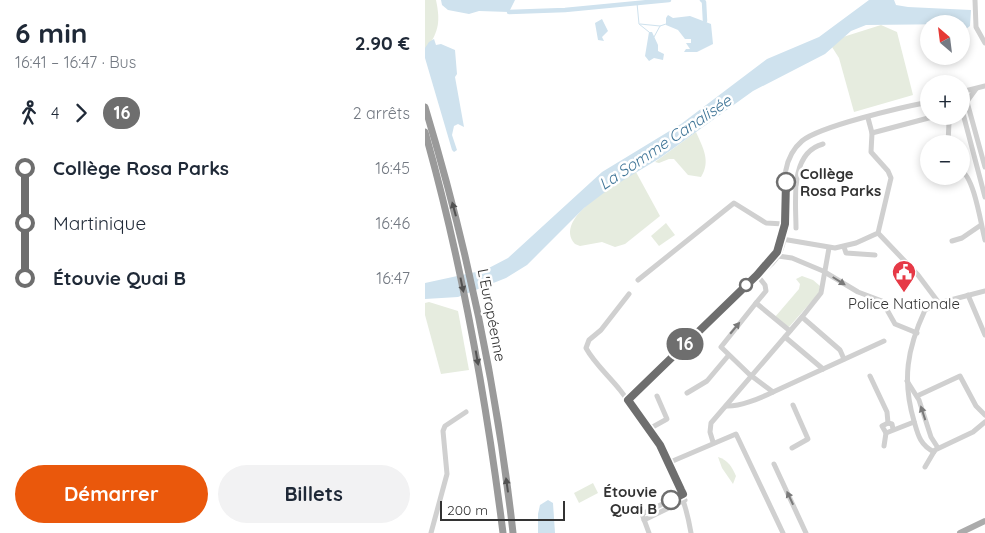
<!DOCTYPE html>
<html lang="fr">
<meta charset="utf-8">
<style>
:root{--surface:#fff;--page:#f2f2f3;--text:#1f2937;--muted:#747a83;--accent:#ea580c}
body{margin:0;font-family:Quicksand,sans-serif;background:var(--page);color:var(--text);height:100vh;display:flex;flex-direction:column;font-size:19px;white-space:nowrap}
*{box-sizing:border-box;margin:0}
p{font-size:16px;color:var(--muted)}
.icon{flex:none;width:28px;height:28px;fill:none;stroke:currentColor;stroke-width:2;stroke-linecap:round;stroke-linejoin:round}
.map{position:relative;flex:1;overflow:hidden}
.drawer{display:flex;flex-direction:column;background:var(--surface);width:425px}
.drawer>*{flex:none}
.badge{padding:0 10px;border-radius:16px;font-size:18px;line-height:32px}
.needle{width:32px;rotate:332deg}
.tools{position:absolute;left:495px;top:15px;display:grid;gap:10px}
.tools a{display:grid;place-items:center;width:50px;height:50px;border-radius:50%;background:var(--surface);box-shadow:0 2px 8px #0003;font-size:25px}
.scale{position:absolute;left:15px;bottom:12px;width:125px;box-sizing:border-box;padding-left:5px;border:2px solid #333;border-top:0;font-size:14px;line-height:18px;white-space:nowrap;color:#333;-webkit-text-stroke:4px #fff;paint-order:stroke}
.map>.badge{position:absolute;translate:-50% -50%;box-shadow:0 0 0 2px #fff}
.legs{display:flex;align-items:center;gap:8px;height:55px;padding:0 15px;font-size:16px}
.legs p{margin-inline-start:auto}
.head{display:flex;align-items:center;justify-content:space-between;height:85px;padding:0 15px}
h1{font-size:28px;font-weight:700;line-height:38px}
.action{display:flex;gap:10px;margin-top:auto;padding:10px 15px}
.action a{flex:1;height:58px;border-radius:30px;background:var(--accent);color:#fff;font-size:20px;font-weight:700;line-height:58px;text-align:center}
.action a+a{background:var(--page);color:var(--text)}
ul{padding:0 15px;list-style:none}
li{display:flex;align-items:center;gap:18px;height:55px;font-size:19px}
li i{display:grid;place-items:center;width:8px;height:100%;margin:0 6px;background:currentColor}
li i::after{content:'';width:12px;height:12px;margin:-6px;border:4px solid;border-radius:50%;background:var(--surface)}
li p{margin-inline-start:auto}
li:first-child i{background:linear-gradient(#0000 50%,currentColor 0)}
li:last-child i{background:linear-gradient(currentColor 50%,#0000 0)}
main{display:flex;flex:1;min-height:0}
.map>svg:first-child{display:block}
</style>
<main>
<section class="drawer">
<div class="head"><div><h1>6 min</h1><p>16:41 – 16:47 · Bus</p></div><b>2.90 €</b></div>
<div class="legs"><svg class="icon" aria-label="walk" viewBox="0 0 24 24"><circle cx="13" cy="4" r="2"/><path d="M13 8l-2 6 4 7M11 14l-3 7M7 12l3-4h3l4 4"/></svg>4<svg class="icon" aria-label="forward" viewBox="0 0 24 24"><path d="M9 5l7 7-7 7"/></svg><b class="badge" style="background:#6e6e6e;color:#fff">16</b><p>2 arrêts</p></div>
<ul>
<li><i style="color:#6e6e6e"></i><b>Collège Rosa Parks</b><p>16:45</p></li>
<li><i style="color:#6e6e6e"></i><span>Martinique</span><p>16:46</p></li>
<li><i style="color:#6e6e6e"></i><b>Étouvie Quai B</b><p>16:47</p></li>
</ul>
<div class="action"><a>Démarrer</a><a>Billets</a></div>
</section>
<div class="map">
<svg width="560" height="533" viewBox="0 0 560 533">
<rect width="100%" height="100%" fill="#fff"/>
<!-- green -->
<g fill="#e6ecdf">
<path d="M0,0H11C16,24 13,32 0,52Z"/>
<path d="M456,25L472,32L488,95L429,112L414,58L407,47L418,37Z"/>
<path d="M271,132C278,148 286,161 276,177L263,175L249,159H244L234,163L230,162Z"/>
<path d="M211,172L235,216L200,244L190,247L177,242L155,246L150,244C127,218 193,183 211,172Z"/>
<path d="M241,223L250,235L234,246L226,236Z"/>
<path d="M377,276L388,280L395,286L394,293L364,327L350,317L374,289L375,284L371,279Z"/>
<path d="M4,302L33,311L44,370L16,374L0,315V303Z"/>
<path d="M293,457C303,460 307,467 311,476L308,484L297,468Z"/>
<path d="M168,483L173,493L154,503L149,493Z"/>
</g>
<!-- water -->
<g fill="#cfe2ee">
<path d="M16,0H90L84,12L54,11L44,14L23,10L17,5Z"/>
<path d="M444,0H469L471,5L483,7L546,10L545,26L541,29H537L536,24L441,25L426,31L400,54L328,91L235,158L184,189L159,208L102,265L81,278L33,297L0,299V283L60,270L83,258L177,172L256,124L342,59L394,37Z"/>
<path d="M243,15L248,18L265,16L286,24L288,44L272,52H259L261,49H265L261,43H266V39H260L253,30L241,25V18Z"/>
<path d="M177,19L183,31L177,37L179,41L173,40L170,23Z"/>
<path d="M224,32H227L233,45V51L239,54L238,60L229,58L224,61L220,56Z"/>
<path d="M9,39L11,45L16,44L30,50L32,74L30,77L39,127L33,124L29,126L27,135L32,150L29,152L27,150L0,58V48L4,42Z"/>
<path d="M123,500L128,503L130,533H113V514L115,505Z"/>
</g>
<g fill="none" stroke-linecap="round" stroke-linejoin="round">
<!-- stream -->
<g stroke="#cfe2ee" stroke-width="1">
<path d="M212,3L214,24L224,32"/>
<path d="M215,24L235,26"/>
<path d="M229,37L235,26L241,24"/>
</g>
<!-- canal -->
<g stroke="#cfe2ee" stroke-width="4.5">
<path d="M277,0L279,2L280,21"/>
<path d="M84,12L140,10L244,0"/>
</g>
<!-- minor -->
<g stroke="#d0d0d0" stroke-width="5">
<path d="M550,0L551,27L560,43"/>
<path d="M536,92L560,86"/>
<path d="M542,102L560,167"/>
<path d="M540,104L551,89"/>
<path d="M536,106L560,197"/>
<path d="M513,116L519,117L524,122L523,144"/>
<path d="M447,133L511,116"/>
<path d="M536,171C549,176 556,225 560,240"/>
<path d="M371,228C371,202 364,153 398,144"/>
<path d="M453,233L493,275L514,303"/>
<path d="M357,239L410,248L431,243L453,233L466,178L463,171L446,152L447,133L443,118"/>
<path d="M527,241L537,238L556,225"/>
<path d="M419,247L421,253L450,255"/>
<path d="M353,256L367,258L398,271L433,292L457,301L470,324L492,333"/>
<path d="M343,263L355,246"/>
<path d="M334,273C387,246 336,176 377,141C395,126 478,107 504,102"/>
<path d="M213,280L309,203L341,223L359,224"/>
<path d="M204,294L176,330L164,340L161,348C169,363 184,376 195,390C229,433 257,478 266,533"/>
<path d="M543,295L560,335"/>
<path d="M331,303L341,291L340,285L332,275"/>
<path d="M377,317L396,293L404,248"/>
<path d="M365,331L331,303L296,347L324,374L348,392L459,341"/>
<path d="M360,337L398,369"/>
<path d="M445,376L462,412L463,423L467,424L468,429"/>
<path d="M482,381L494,400L506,437L513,448"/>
<path d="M262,393L282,381L303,356"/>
<path d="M492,396L535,376L551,406L560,415"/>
<path d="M203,400L335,271"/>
<path d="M301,406C314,407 336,398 348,392"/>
<path d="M463,423L457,426L461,433L489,422"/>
<path d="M224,429L242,419L232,396"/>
<path d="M288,442L285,432L286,423L377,317L415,350L419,359"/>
<path d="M459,446L461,433"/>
<path d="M367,448L383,439L368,405"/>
<path d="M509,452C495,445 493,435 489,421C477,380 482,349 500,310L514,303L560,291"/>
<path d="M243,463L311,434L358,533"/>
<path d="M349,464L381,533"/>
<path d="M500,467L510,450L548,432L560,422"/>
<path d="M219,520L260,500"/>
<path d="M6,533L22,474L18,431L20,426L41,412"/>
<path d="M224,533L217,514L258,494"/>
</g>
<!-- major -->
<path stroke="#ababab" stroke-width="6" d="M535,533L560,521"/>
<!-- highway -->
<g stroke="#9a9a9a" stroke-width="7">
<path d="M0,107C42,246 72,388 88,533"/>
<path d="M0,132C37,263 61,398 78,533"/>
</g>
</g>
<!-- one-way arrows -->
<defs><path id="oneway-solid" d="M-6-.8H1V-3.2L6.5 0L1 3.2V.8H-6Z" transform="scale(1.25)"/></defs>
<g fill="#525252">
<use href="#oneway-solid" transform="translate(29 209) rotate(-105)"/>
<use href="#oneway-solid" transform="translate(37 285) rotate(78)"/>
<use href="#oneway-solid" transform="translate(52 358) rotate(80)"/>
<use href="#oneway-solid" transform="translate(82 485) rotate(-98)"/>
</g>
<g fill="#7a7a7a">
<use href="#oneway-solid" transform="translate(414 281) rotate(32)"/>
<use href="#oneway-solid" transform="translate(310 328) rotate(-50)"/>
<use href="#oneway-solid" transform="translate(498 413) rotate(-108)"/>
<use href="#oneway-solid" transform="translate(365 498) rotate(-115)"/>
</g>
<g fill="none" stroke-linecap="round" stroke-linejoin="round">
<!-- line-1 casing -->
<g stroke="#fff" stroke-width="11">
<path id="line-1" d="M246,500L258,494L256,490L235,445L203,400L332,275L352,252L360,224L361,182"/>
</g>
<!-- line-1 -->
<use href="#line-1" stroke="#6e6e6e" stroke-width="8"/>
</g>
<!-- icons -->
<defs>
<g id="civic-pin" transform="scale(1.25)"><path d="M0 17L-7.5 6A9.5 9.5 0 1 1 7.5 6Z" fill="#e63946" stroke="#fff"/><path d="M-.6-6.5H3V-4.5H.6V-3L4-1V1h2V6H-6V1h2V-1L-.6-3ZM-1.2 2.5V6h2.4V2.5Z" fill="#fff"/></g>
</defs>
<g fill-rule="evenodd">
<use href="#civic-pin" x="479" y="272"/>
</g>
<!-- markers -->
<g fill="#fff" stroke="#6e6e6e" stroke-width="2.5">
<circle cx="361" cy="182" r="9"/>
<circle cx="321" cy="285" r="6"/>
<circle cx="246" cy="500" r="9"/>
</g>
<g text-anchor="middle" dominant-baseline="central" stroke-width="5" stroke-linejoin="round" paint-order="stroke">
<!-- stop labels -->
<g font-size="15" font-weight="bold" fill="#333" stroke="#fff" text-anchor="start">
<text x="375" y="173">Collège<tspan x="375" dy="17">Rosa Parks</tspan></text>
<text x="232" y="491" text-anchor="end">Étouvie<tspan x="232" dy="17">Quai B</tspan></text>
</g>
<!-- poi labels -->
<g font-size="15" fill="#333" stroke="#fff">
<text x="479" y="303">Police Nationale</text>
</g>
<!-- street labels -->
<g font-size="15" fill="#333" stroke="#fff">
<text transform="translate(67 315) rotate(79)">L'Européenne</text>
</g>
<!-- water labels -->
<g font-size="16" font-style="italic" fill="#3f7597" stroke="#fff">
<text transform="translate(240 142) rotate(-34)">La Somme Canalisée</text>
</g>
</g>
</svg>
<div class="tools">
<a><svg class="needle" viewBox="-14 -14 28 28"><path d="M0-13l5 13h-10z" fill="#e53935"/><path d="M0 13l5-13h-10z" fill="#747a83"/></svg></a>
<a>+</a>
<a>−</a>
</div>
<div class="scale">200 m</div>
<b class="badge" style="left:260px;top:344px;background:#6e6e6e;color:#fff">16</b>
</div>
</main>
